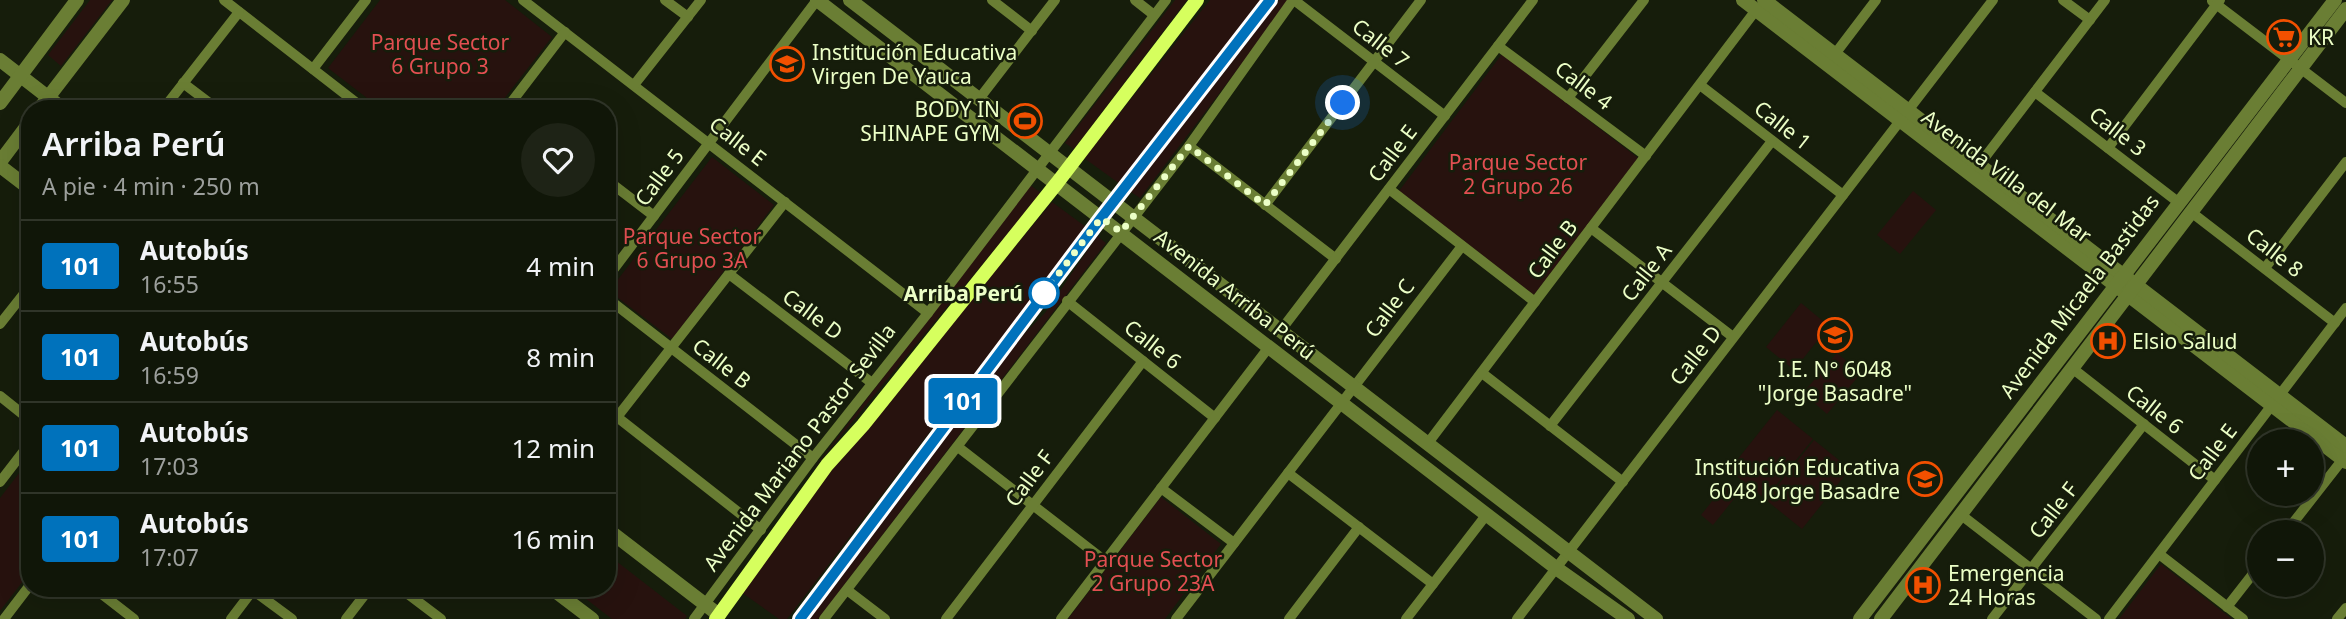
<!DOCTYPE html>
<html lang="es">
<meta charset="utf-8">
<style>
:root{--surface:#101608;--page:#1e2316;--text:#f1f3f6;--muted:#9c9f9c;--line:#303529}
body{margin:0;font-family:"Noto Sans",sans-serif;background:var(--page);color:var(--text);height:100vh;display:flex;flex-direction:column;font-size:26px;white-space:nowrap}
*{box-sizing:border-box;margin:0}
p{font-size:23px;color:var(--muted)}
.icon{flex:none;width:38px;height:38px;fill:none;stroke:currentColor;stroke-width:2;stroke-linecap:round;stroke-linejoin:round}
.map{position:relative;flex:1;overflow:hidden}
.details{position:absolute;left:21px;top:100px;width:595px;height:497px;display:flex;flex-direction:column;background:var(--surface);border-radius:28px;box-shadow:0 7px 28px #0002,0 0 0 2px var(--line)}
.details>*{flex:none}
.badge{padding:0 14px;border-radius:5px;font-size:24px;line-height:46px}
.fabs{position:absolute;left:2247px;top:429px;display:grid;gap:14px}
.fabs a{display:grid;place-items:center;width:77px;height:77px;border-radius:50%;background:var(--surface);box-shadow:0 7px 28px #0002,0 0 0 2px var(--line);font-size:35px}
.you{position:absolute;width:35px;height:35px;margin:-18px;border:5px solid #fff;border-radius:50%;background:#1a73e8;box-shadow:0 0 0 10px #1a73e833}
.map>.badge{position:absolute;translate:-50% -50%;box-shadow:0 0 0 4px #fff}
.round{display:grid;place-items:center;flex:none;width:74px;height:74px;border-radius:37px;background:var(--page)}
.head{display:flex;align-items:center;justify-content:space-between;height:119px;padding:0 21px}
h1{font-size:33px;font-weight:600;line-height:52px}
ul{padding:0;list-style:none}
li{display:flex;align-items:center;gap:21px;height:91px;padding:0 21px;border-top:2px solid var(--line)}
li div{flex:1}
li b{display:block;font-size:26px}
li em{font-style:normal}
li .badge{min-width:77px;font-weight:700;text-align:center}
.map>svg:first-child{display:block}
</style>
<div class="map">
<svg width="2346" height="619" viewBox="0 0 2346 619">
<rect width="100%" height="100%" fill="#161d0b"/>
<!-- green -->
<g fill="#27120e">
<path d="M90,0H112L61,66L48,55Z"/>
<path d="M380,0H505L552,37L497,108H380L328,68Z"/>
<path d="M1175,0H1187L1074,149L1065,143Z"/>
<path d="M1210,0H1261L1120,184L1084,158Z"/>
<path d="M1279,0H1290L1140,198L1131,192Z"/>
<path d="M1502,54L1638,158L1534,295L1399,191Z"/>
<path d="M712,157L774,205L672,339L609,291Z"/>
<path d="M1030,185L1041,193L811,472Z"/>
<path d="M1913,191L1936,210L1900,254L1877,235Z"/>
<path d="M1052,202L1086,227L787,619H779L741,592L831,469Z"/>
<path d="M1097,236L1106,243L818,619H805L1018,340L1045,313Z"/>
<path d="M1801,303L1829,326L1794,370L1766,347Z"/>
<path d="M1837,353L1861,373L1827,414L1803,393Z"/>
<path d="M1777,410L1813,439L1765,499L1729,470Z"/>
<path d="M1814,440L1850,469L1802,529L1766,500Z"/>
<path d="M30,459V572L0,611V498Z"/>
<path d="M1725,485L1737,495L1713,525L1701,515Z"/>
<path d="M1161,497L1221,544L1165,619H1068Z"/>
<path d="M607,554L687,616L685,619H612L572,588H607Z"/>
<path d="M2161,564L2232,619H2119Z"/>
</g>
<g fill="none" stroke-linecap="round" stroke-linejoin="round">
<!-- minor -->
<g stroke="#6a7e34" stroke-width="10">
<path d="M224,0L363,108"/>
<path d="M523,0L928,313"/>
<path d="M665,0L688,17"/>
<path d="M992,0L1032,31"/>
<path d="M1135,0L1154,15"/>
<path d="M1294,0L1445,116"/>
<path d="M2063,0L2090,20"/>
<path d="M2212,1L2346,103"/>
<path d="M1498,46L1646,156"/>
<path d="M1835,54L1876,0"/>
<path d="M313,69L366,0"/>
<path d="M183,83L216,108"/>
<path d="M634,85L701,0"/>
<path d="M1700,85L1843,195"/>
<path d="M2035,92L2178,202"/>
<path d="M1568,98L1644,0"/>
<path d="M979,99L1055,0"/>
<path d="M164,108L239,12"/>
<path d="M507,108L565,32"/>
<path d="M1189,146L1336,259"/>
<path d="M2108,148L2220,0"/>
<path d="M1979,165L2105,0"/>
<path d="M607,180L654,216"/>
<path d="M1389,189L1535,302"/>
<path d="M1265,205L1421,0"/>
<path d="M2191,212L2335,323"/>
<path d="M1591,228L1733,337"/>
<path d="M2265,268L2346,162"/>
<path d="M729,274L872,383"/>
<path d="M607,278L817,0"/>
<path d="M607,298L813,458"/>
<path d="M1067,301L1215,418"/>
<path d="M0,324L30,286"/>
<path d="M1281,330L1533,0"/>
<path d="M2072,368L2215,480"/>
<path d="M1482,373L1623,482"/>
<path d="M0,396L30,420"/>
<path d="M617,417L761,530"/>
<path d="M1550,426L1772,141"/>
<path d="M607,430L785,202"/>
<path d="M1428,443L1756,10"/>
<path d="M958,447L1105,561"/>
<path d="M1288,473L1433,584"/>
<path d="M0,482L30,443"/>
<path d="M1161,488L1234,543"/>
<path d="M1960,514L2096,619"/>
<path d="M2286,532L2346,455"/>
<path d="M2159,554L2243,619"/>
<path d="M94,588L134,619"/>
<path d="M250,588L292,619"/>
<path d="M400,588L441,619"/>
<path d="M847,590L885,619"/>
<path d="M2227,607L2259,566"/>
<path d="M4,619L30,585"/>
<path d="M231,619L253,590"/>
<path d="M346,619L370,588"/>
<path d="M694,619L813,458L928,313L1166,0"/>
<path d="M824,619L1189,146L1293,0"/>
<path d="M946,619L1143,361"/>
<path d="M1061,619L1269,347"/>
<path d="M1176,619L1462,246"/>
<path d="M1289,619L1359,527"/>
<path d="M1406,619L1487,514"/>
<path d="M1517,619L1993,0"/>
<path d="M1992,619L2144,424"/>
<path d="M2109,619L2346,308"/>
<path d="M2337,619L2346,608"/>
</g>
<!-- tertiary -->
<g stroke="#6a7e34" stroke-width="14">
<path d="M817,0L1556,568L1628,619"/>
<path d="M850,0L1656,619"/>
<path d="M1743,0L2346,462"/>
<path d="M1764,0L2346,446"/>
<path d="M0,60L62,108"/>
<path d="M0,103L77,0"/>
<path d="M40,108L123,0"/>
<path d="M0,162L30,122"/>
<path d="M0,166L30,189"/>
<path d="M607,529L719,615"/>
<path d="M551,588L592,619"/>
<path d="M1860,619L2335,0"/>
<path d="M1881,619L2346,9"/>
</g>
<!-- secondary -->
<g stroke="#d6ff5e" stroke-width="14">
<path d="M716,619L827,465L863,425L1057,183L1197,0"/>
<path d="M800,619L1101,218L1270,0"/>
</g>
</g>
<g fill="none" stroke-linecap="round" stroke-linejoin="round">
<!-- line casing -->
<g stroke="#fff" stroke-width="16">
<path id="line" d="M800,619L1101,218L1270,0"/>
</g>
<!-- line -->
<use href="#line" stroke="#0072bc" stroke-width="10"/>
<!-- walk -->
<path stroke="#ecffc7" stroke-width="7" stroke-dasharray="0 12.6" d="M1044,293L1101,218L1121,232L1189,146L1265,205L1343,103"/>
</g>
<!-- icons -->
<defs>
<g id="supermarket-ring" transform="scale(1.75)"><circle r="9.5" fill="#161d0b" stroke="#f25000" stroke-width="1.5"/><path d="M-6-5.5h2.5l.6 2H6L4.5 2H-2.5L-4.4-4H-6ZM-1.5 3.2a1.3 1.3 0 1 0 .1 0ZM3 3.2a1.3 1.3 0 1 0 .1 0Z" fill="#f25000"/></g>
<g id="school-ring" transform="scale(1.75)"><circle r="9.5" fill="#161d0b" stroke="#f25000" stroke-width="1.5"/><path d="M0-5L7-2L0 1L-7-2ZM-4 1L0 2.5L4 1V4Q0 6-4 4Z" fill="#f25000"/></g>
<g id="stadium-ring" transform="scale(1.75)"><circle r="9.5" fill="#161d0b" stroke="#f25000" stroke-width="1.5"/><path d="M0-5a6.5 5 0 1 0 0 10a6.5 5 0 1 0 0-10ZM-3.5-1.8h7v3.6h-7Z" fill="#f25000"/></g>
<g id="hospital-ring" transform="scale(1.75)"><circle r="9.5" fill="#161d0b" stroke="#f25000" stroke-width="1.5"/><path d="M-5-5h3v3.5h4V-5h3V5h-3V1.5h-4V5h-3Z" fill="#f25000"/></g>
</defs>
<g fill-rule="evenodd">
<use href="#supermarket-ring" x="2284" y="37"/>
<use href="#school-ring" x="787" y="64"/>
<use href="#stadium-ring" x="1025" y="121"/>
<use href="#school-ring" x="1835" y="335"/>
<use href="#hospital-ring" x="2108" y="341"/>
<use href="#school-ring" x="1925" y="479"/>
<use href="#hospital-ring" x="1923" y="585"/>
</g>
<!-- markers -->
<circle fill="#fff" stroke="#0072bc" stroke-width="3.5" cx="1044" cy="293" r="14"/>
<g text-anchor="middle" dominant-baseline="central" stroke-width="5" stroke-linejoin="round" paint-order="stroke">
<!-- poi labels -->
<g font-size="21" fill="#ecffc7" stroke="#161d0b" text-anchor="start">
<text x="2308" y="37">KR</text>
<text x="812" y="52">Institución Educativa<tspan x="812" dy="24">Virgen De Yauca</tspan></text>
<text x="1000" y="109" text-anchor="end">BODY IN<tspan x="1000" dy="24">SHINAPE GYM</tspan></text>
<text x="2132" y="341">Elsio Salud</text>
<text x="1835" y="369" text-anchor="middle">I.E. N° 6048<tspan x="1835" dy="24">"Jorge Basadre"</tspan></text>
<text x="1900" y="467" text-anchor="end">Institución Educativa<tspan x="1900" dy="24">6048 Jorge Basadre</tspan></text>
<text x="1948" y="573">Emergencia<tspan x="1948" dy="24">24 Horas</tspan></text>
</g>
<!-- park labels -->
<g font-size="21" fill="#e24f52" stroke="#161d0b">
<text x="440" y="42">Parque Sector<tspan x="440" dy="24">6 Grupo 3</tspan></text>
<text x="1518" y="162">Parque Sector<tspan x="1518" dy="24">2 Grupo 26</tspan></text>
<text x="692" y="236">Parque Sector<tspan x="692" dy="24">6 Grupo 3A</tspan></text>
<text x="1153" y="559">Parque Sector<tspan x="1153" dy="24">2 Grupo 23A</tspan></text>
</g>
<!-- street labels -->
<g font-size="21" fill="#ecffc7" stroke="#161d0b">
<text transform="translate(1381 43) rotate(38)">Calle 7</text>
<text transform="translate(1584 85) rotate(37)">Calle 4</text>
<text transform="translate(1783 125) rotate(38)">Calle 1</text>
<text transform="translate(2118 131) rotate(38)">Calle 3</text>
<text transform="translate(738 141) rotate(38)">Calle E</text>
<text transform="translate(1392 153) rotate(-53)">Calle E</text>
<text transform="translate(2007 176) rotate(37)">Avenida Villa del Mar</text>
<text transform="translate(659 177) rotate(-53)">Calle 5</text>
<text transform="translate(1552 249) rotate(-53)">Calle B</text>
<text transform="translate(2275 252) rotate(38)">Calle 8</text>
<text transform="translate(1646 272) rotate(-52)">Calle A</text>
<text transform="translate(1235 294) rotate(38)">Avenida Arriba Perú</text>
<text transform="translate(2079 296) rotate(-53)">Avenida Micaela Bastidas</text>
<text transform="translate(1389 308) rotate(-53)">Calle C</text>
<text transform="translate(813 314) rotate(37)">Calle D</text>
<text transform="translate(1153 344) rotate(38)">Calle 6</text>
<text transform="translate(1695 355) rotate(-52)">Calle D</text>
<text transform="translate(722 363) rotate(38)">Calle B</text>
<text transform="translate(2155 409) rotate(38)">Calle 6</text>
<text transform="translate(799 447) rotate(-53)">Avenida Mariano Pastor Sevilla</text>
<text transform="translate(2212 452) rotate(-53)">Calle E</text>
<text transform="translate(1029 478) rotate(-53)">Calle F</text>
<text transform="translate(2053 510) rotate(-52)">Calle F</text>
</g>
<!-- stop labels -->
<g font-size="21" font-weight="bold" fill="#ecffc7" stroke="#161d0b" text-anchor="end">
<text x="1023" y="293">Arriba Perú</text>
</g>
</g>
</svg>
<div class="fabs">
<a>+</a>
<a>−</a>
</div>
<div class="you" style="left:1343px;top:103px"></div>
<b class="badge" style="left:963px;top:401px;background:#0072bc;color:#fff">101</b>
<section class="details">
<div class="head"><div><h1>Arriba Perú</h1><p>A pie · 4 min · 250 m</p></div><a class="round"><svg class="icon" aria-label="heart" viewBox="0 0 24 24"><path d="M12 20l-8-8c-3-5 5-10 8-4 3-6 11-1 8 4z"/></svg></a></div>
<ul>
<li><span class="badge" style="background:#0072bc;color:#fff">101</span><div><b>Autobús</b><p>16:55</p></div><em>4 min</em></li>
<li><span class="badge" style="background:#0072bc;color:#fff">101</span><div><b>Autobús</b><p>16:59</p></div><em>8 min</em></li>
<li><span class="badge" style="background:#0072bc;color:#fff">101</span><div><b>Autobús</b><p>17:03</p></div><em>12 min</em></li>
<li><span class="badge" style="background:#0072bc;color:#fff">101</span><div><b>Autobús</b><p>17:07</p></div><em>16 min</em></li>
</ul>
</section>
</div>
